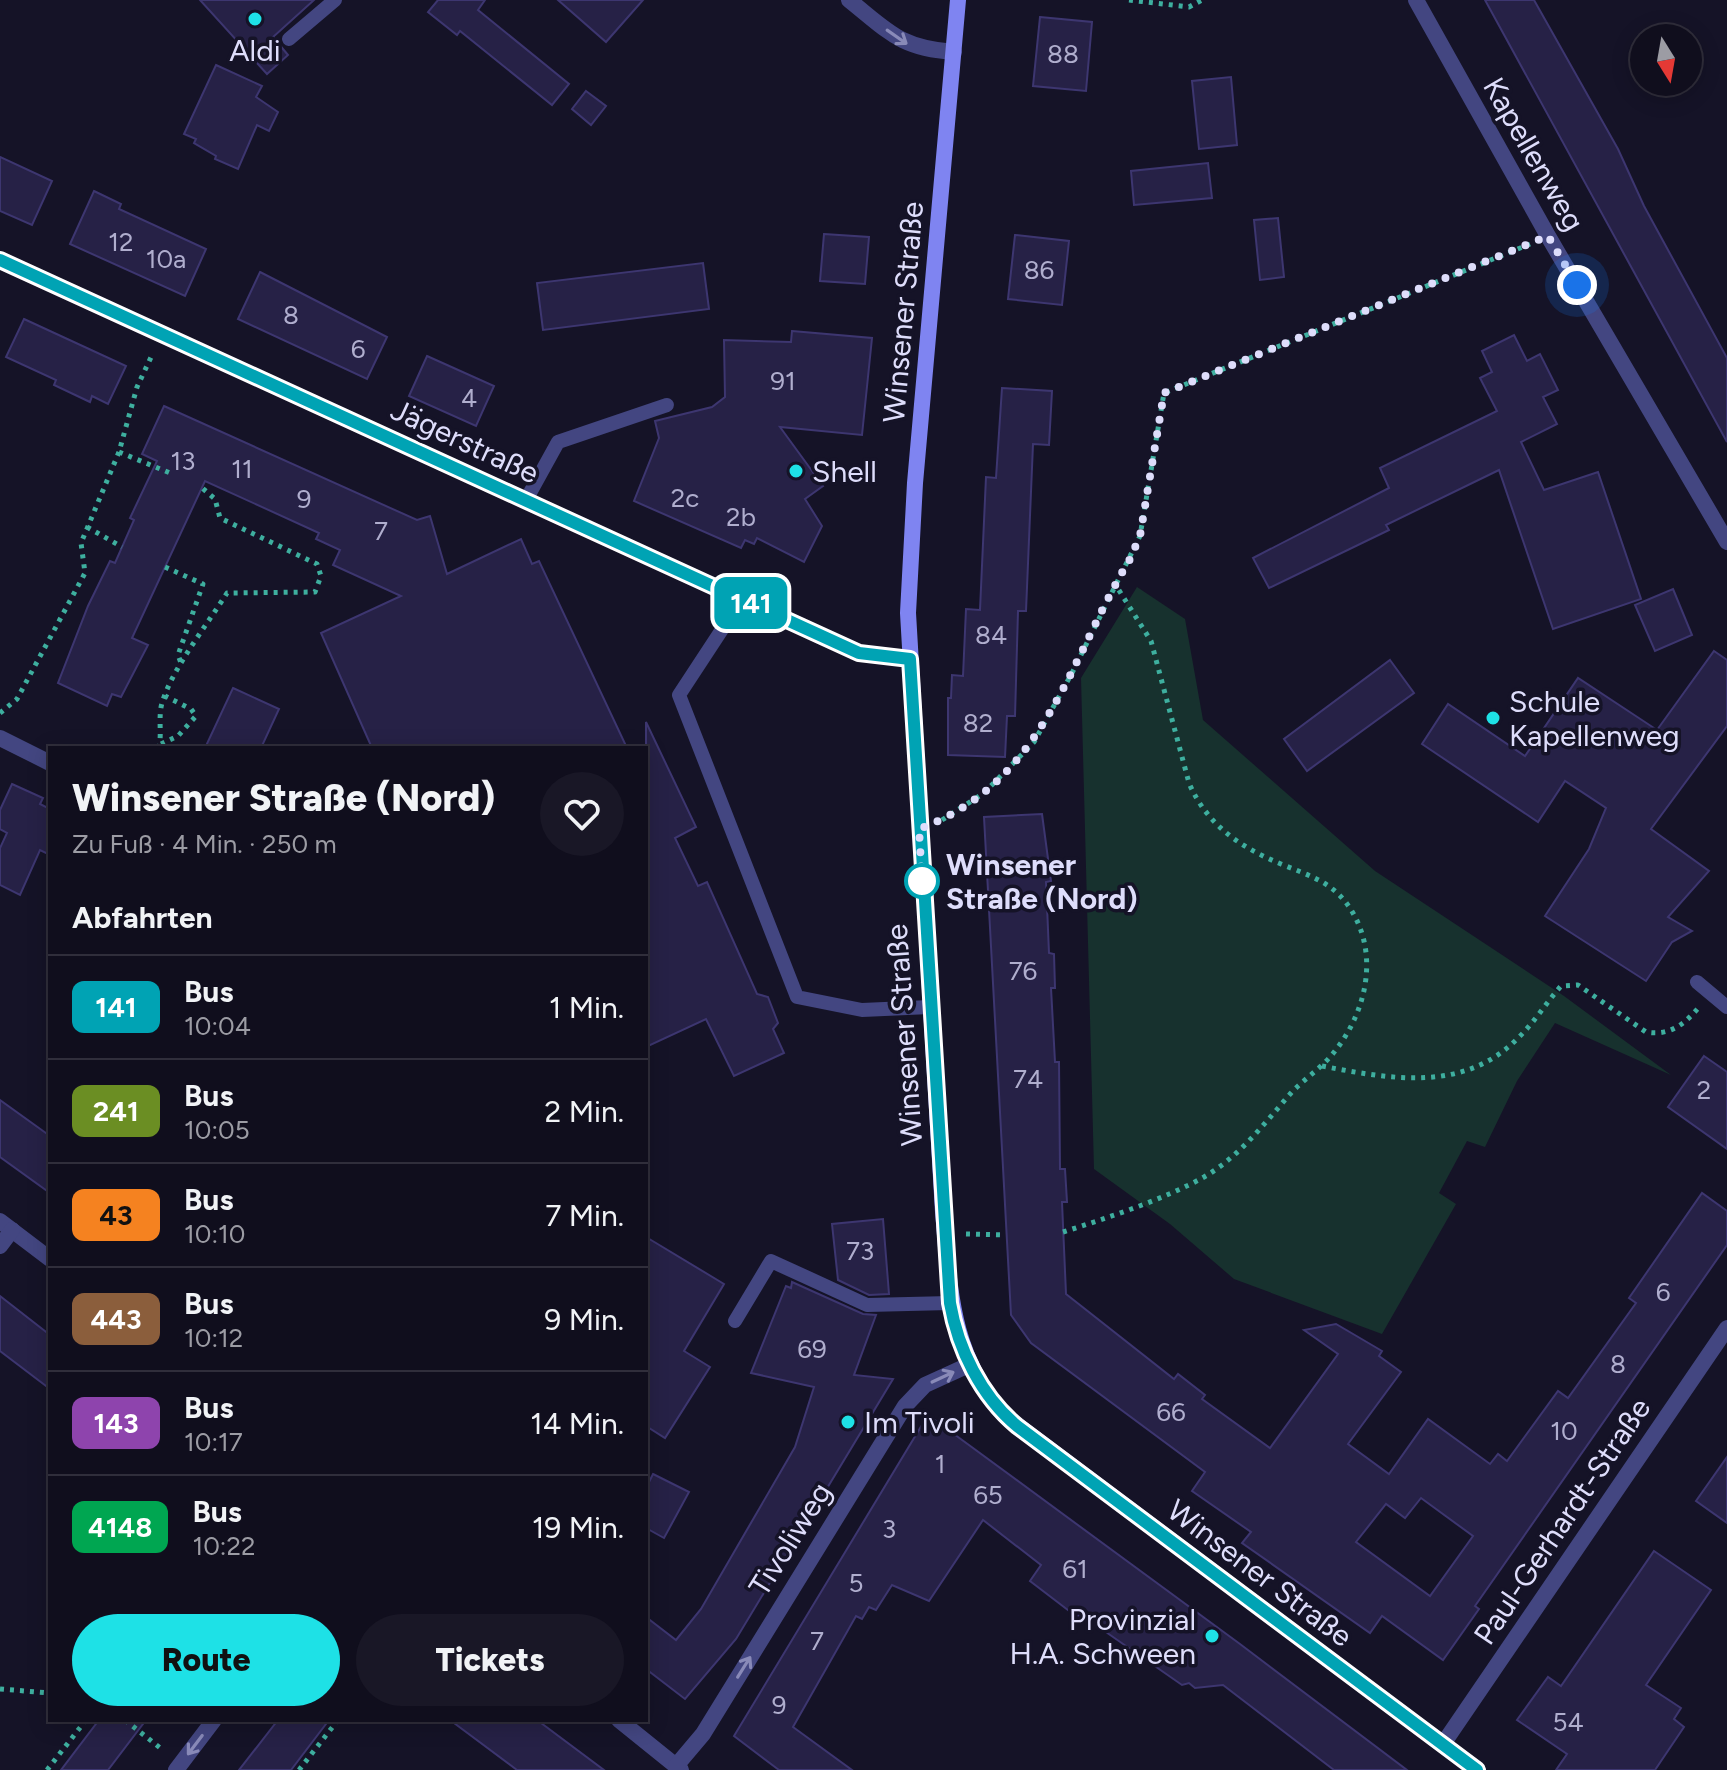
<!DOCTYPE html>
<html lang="de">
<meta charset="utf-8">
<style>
:root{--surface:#100e1d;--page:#191726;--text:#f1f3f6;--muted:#9c9ca4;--line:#302e3b;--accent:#1ee1e6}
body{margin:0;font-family:Figtree,sans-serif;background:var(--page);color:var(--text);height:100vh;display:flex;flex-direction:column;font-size:30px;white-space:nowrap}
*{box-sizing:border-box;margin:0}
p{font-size:26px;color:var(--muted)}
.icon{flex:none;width:44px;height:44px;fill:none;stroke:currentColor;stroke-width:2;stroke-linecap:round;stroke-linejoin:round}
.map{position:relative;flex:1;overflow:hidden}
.side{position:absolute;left:48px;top:746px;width:600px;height:976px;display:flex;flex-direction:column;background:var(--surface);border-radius:0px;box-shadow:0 4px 20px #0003,0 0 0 2px var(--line)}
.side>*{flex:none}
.badge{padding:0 16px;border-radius:12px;font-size:28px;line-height:52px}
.needle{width:52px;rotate:169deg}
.controls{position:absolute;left:1630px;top:24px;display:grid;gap:16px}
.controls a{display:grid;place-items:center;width:72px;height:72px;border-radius:50%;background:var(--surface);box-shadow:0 4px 20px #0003,0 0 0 2px var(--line);font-size:40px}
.you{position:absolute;width:40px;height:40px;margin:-20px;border:6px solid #fff;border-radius:50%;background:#1a73e8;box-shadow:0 0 0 12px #1a73e833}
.map>.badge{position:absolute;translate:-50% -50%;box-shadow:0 0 0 4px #fff}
h2{padding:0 24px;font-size:30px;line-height:72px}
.round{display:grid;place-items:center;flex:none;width:84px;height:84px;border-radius:42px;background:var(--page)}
.overview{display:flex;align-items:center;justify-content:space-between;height:136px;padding:0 24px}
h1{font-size:38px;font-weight:800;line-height:60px}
.action{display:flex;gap:16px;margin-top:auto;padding:16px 24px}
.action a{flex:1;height:92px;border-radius:48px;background:var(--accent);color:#111;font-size:32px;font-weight:800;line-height:92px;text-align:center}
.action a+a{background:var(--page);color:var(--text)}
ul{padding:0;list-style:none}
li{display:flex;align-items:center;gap:24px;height:104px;padding:0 24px;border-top:2px solid var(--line)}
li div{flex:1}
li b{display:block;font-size:30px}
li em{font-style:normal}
li .badge{min-width:88px;font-weight:700;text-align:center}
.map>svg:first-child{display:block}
</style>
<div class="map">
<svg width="1727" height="1770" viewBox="0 0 1727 1770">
<rect width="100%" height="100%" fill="#151327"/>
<!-- green -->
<path fill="#17312e" d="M1137,587L1185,619L1203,720L1375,871L1564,996L1671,1075L1555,1023L1517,1081L1485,1147L1467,1141L1439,1193L1456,1204L1382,1334L1234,1279L1170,1224L1094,1169L1081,678Z"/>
<!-- building -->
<g fill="#262146" stroke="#3d3670" stroke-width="2" fill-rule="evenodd">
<path d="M200,0H314L273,37L288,55L267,74Z"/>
<path d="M438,0H485L478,10L569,84L552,105L460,31L457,35L428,12Z"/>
<path d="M558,0H643L606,42Z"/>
<path d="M1485,0H1534L1618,149L1644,206L1727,358V442Z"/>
<path d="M1040,17L1092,22L1086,91L1033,86Z"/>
<path d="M216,65L262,86L256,97L278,112L269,131L257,125L238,169L215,159L216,156L194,143L196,139L184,134Z"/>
<path d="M1231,77L1237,145L1199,149L1192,81Z"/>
<path d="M586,91L606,106L591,125L572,109Z"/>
<path d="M0,157L52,181L32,225L0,211Z"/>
<path d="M1208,163L1212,198L1134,205L1131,171Z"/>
<path d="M94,191L121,204L119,209L206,249L185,296L70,244Z"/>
<path d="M1278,218L1284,277L1260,280L1254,220Z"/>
<path d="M824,234L869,237L865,284L820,281Z"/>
<path d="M1015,235L1069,241L1062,305L1008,299Z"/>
<path d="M703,263L709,309L543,330L537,283Z"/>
<path d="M260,272L387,337L367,379L238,319Z"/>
<path d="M24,319L126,366L108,404L92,396L90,402L54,385L56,380L6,357Z"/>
<path d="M792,331L872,338L862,435L780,427L823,486L805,499L822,526L804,562L757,538L754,544L745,540L741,548L634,501L659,438L655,421L712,407L725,397L724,340L791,342Z"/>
<path d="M1514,335L1527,361L1540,354L1558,390L1543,397L1557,424L1521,442L1544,490L1598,472L1641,599L1553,629L1499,470L1386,525L1389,530L1269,588L1253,558L1389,488L1380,468L1497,411L1480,378L1492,372L1482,351Z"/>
<path d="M427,356L494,386L476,426L409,396Z"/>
<path d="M1002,388L1052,391L1049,445L1033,444L1026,611H1018L1015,716H1007L1005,757L948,755V698H951L952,675L963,676L966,609L980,610L986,477L996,478Z"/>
<path d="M164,406L417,520L430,516L447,574L521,539L532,564L539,561L627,748H372L321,633L401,596L333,565L340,550L316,539L319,533L205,481L132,638L148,645L121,697L112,694L107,706L58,683L88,606L110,561L115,563L134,520L130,518L157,461L142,454Z"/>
<path d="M1673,589L1692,635L1655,651L1635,605Z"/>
<path d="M1714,651L1727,660V726L1651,829L1709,871L1668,917L1692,931L1672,942L1646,981L1545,916L1589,849L1606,808L1565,781L1538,822L1422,744L1448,704L1525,756L1578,678L1657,730Z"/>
<path d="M1390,660L1414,693L1307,771L1284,739Z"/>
<path d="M233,688L279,709L261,748H205Z"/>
<path d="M646,722L696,827L675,838L698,886L707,882L757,994L768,997L778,1023L773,1029L784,1053L734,1076L706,1019L646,1047Z"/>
<path d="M12,784L43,798L40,804L50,809V855L40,850L20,895L0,885V848L7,833L0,829V810Z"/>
<path d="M1042,814L1051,881L1046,882L1049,953L1054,954L1055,988H1051L1055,1062H1059L1060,1169H1065L1067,1202H1062L1066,1294L1174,1379L1178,1374L1205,1395L1202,1399L1270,1448L1338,1354L1304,1330L1336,1324L1382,1351L1379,1356L1401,1372L1348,1444L1389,1474L1428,1419L1490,1464L1498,1454L1507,1461L1558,1391L1568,1398L1636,1303L1629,1298L1702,1193L1727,1211V1245L1475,1606L1479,1609L1443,1660L1382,1616L1370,1633L1242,1543L1251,1532L1192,1491L1205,1472L1031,1343L1011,1315L984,817ZM1421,1498L1473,1536L1430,1596L1356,1542L1386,1504L1405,1518Z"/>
<path d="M1704,1056L1727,1072V1149L1668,1107Z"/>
<path d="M0,1100L50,1136V1193L0,1157Z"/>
<path d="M883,1219L889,1294L869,1295L838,1280L832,1224Z"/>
<path d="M646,1237L724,1284L684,1351L710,1367L665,1438L646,1426Z"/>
<path d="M792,1282L863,1314L876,1315L854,1375L893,1379L736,1639L685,1699L646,1669V1617L676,1640L701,1609L795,1447L814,1387L751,1373L786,1286L791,1288Z"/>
<path d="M0,1296L50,1335V1389L0,1351Z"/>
<path d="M928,1415L1240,1644L1407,1770H1334L1223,1685L1195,1688L1189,1683L1182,1685L1080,1614L1077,1617L1030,1581L1041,1565L983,1520L929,1601L892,1585L876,1610L869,1607L862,1619L856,1616L793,1727L852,1770H779L734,1736Z"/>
<path d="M1727,1457V1523L1696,1501Z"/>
<path d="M653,1474L689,1492L664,1538L646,1528V1488Z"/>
<path d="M1654,1551L1711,1590L1646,1685L1681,1708L1674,1719L1684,1727L1655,1770H1556L1567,1754L1517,1720L1548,1677L1561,1686Z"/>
<path d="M99,1720H146L108,1770H61Z"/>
<path d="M278,1720H329L291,1770H239Z"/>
<path d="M450,1720H537L604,1770H517Z"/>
</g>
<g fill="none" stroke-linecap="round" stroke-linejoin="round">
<!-- path -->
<g stroke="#3eaf9f" stroke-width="5" stroke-dasharray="4 6" stroke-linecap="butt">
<path d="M1129,0L1189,7L1202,0"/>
<path d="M119,452L170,473"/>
<path d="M87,527L122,547"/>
<path d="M165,567L203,584L178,655L181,663"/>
<path d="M0,713L17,699L85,573L81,543L119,452L137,387L153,353"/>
<path d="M161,744L178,736L196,716L191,709L165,696"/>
<path d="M159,748C162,734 158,717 162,703C172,669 207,625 227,593L315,592L321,576L317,564L220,518L215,499L201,487"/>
<path d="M942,820L984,793L1034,742L1072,673L1140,536L1164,393L1530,244"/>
<path d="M1322,1066C1390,1079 1463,1093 1517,1039C1534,1023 1546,1003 1561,986L1578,985L1646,1032C1669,1036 1684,1025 1699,1007"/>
<path d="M1063,1232C1107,1218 1165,1199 1204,1177C1240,1156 1264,1124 1291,1093C1305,1078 1323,1067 1335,1051C1369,1008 1381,946 1344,900C1327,880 1305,874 1281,864C1240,847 1207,825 1189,783L1151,641L1115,584"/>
<path d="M966,1234L1005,1235"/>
<path d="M0,1689L50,1693"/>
<path d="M125,1720L164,1751"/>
<path d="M47,1770L86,1720"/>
<path d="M299,1770L338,1720"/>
</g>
<!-- lane -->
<g stroke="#434681" stroke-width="14">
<path d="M289,39L335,0"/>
<path d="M526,500L558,442L667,405"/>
<path d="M742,599L679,695L797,997L862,1010L930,1007"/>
<path d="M1697,982L1727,1007"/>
<path d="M735,1321L771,1261L867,1305L950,1303"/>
</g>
<!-- street -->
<g stroke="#434681" stroke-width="16">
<path d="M849,0C889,32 900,48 954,52"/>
<path d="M1416,0L1548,236L1727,542"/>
<path d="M0,738L50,763"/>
<path d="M0,1221L50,1259"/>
<path d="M0,1246L12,1230"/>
<path d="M619,1720L681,1770"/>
<path d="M1443,1744L1727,1328"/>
<path d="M676,1766L703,1734L905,1406L925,1385L971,1364"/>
<path d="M176,1770L214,1720"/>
</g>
<!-- secondary -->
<g stroke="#7f84f1" stroke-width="16">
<path d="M958,0L915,483L908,613L943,1212C950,1289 950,1355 1005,1416L1477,1770"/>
<path d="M0,260L859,653L910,659"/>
</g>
</g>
<!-- one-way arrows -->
<defs><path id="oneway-shaft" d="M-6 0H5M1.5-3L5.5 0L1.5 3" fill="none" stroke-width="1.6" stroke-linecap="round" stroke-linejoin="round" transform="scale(2)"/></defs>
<g stroke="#898ab8">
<use href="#oneway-shaft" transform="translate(897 37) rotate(35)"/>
<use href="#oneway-shaft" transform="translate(943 1377) rotate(-25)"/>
<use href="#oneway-shaft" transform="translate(744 1667) rotate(-58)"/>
<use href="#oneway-shaft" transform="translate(195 1745) rotate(127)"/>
</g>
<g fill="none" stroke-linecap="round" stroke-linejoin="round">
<!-- line casing -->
<g stroke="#fff" stroke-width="18">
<path id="line" d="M0,260L859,653L910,659L950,1303C958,1349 981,1396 1017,1426L1477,1770"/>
</g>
<!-- line -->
<use href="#line" stroke="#00a3b4" stroke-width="12"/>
<!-- walk -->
<path stroke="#deddfb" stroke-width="8" stroke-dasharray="0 14.4" d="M922,881L919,829C1044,783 1068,662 1130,559L1140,536L1164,393L1548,236L1577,285"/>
</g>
<!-- markers -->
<g fill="#1ee1e6" stroke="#151327" stroke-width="3">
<circle cx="255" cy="19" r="8"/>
<circle cx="796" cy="471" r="8"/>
<circle cx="1493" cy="718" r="8"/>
<circle cx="848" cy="1422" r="8"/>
<circle cx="1212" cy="1636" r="8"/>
</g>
<circle fill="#fff" stroke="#00a3b4" stroke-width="4" cx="922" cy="881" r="16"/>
<g text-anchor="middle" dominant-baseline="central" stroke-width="7" stroke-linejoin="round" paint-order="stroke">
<!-- number labels -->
<g font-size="26" fill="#b0aece">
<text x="1063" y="54">88</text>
<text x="121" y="242">12</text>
<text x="166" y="259">10a</text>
<text x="1039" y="270">86</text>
<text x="291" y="315">8</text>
<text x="358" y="349">6</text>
<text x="783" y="381">91</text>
<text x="469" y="398">4</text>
<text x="183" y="461">13</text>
<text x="242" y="469">11</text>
<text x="685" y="498">2c</text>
<text x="304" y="499">9</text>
<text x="741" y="517">2b</text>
<text x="381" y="531">7</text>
<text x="991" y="635">84</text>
<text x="978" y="723">82</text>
<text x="1023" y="971">76</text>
<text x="1028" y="1079">74</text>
<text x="1704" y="1090">2</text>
<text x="860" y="1251">73</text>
<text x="1663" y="1292">6</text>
<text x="812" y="1349">69</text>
<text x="1618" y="1364">8</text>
<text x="1171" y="1412">66</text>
<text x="1564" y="1431">10</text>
<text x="940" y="1464">1</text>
<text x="988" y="1495">65</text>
<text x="889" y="1529">3</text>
<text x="1075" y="1569">61</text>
<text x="856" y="1583">5</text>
<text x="817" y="1641">7</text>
<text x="779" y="1705">9</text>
<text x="1568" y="1722">54</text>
</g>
<!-- poi labels -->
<g font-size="30" fill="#deddfb" stroke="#151327" text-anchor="start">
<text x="255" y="50" text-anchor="middle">Aldi</text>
<text x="812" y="471">Shell</text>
<text x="1509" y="701">Schule<tspan x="1509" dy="34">Kapellenweg</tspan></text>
<text x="864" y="1422">Im Tivoli</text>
<text x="1196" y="1619" text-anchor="end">Provinzial<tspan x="1196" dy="34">H.A. Schween</tspan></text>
</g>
<!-- street labels -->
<g font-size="30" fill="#deddfb" stroke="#151327">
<text transform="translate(1534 154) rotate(60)">Kapellenweg</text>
<text transform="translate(903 312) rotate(-85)">Winsener Straße</text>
<text transform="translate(465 441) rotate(25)">Jägerstraße</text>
<text transform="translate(904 1035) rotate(-94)">Winsener Straße</text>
<text transform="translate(1562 1521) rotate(-56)">Paul-Gerhardt-Straße</text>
<text transform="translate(790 1539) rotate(-58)">Tivoliweg</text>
<text transform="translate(1260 1573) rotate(37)">Winsener Straße</text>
</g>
<!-- stop labels -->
<g font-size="30" font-weight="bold" fill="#deddfb" stroke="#151327" text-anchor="start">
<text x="946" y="864">Winsener<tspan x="946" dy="34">Straße (Nord)</tspan></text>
</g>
</g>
</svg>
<div class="controls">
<a><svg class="needle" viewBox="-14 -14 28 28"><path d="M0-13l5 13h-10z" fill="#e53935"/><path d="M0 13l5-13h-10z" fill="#9c9ca4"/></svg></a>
</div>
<div class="you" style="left:1577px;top:285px"></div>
<b class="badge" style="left:751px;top:603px;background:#00a3b4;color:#fff">141</b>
<section class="side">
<div class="overview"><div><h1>Winsener Straße (Nord)</h1><p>Zu Fuß · 4 Min. · 250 m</p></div><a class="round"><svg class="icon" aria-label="heart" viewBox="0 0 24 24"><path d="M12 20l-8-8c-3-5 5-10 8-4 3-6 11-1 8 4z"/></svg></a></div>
<h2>Abfahrten</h2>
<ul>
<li><span class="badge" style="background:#00a3b4;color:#fff">141</span><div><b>Bus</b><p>10:04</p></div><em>1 Min.</em></li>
<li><span class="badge" style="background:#6b8e23;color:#fff">241</span><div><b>Bus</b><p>10:05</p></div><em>2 Min.</em></li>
<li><span class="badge" style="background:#f58220;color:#111">43</span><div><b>Bus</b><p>10:10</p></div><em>7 Min.</em></li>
<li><span class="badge" style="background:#8b5e3c;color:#fff">443</span><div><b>Bus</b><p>10:12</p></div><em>9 Min.</em></li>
<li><span class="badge" style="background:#8e44ad;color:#fff">143</span><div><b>Bus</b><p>10:17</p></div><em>14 Min.</em></li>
<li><span class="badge" style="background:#00a651;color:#fff">4148</span><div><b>Bus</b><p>10:22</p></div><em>19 Min.</em></li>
</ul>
<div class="action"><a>Route</a><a>Tickets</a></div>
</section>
</div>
